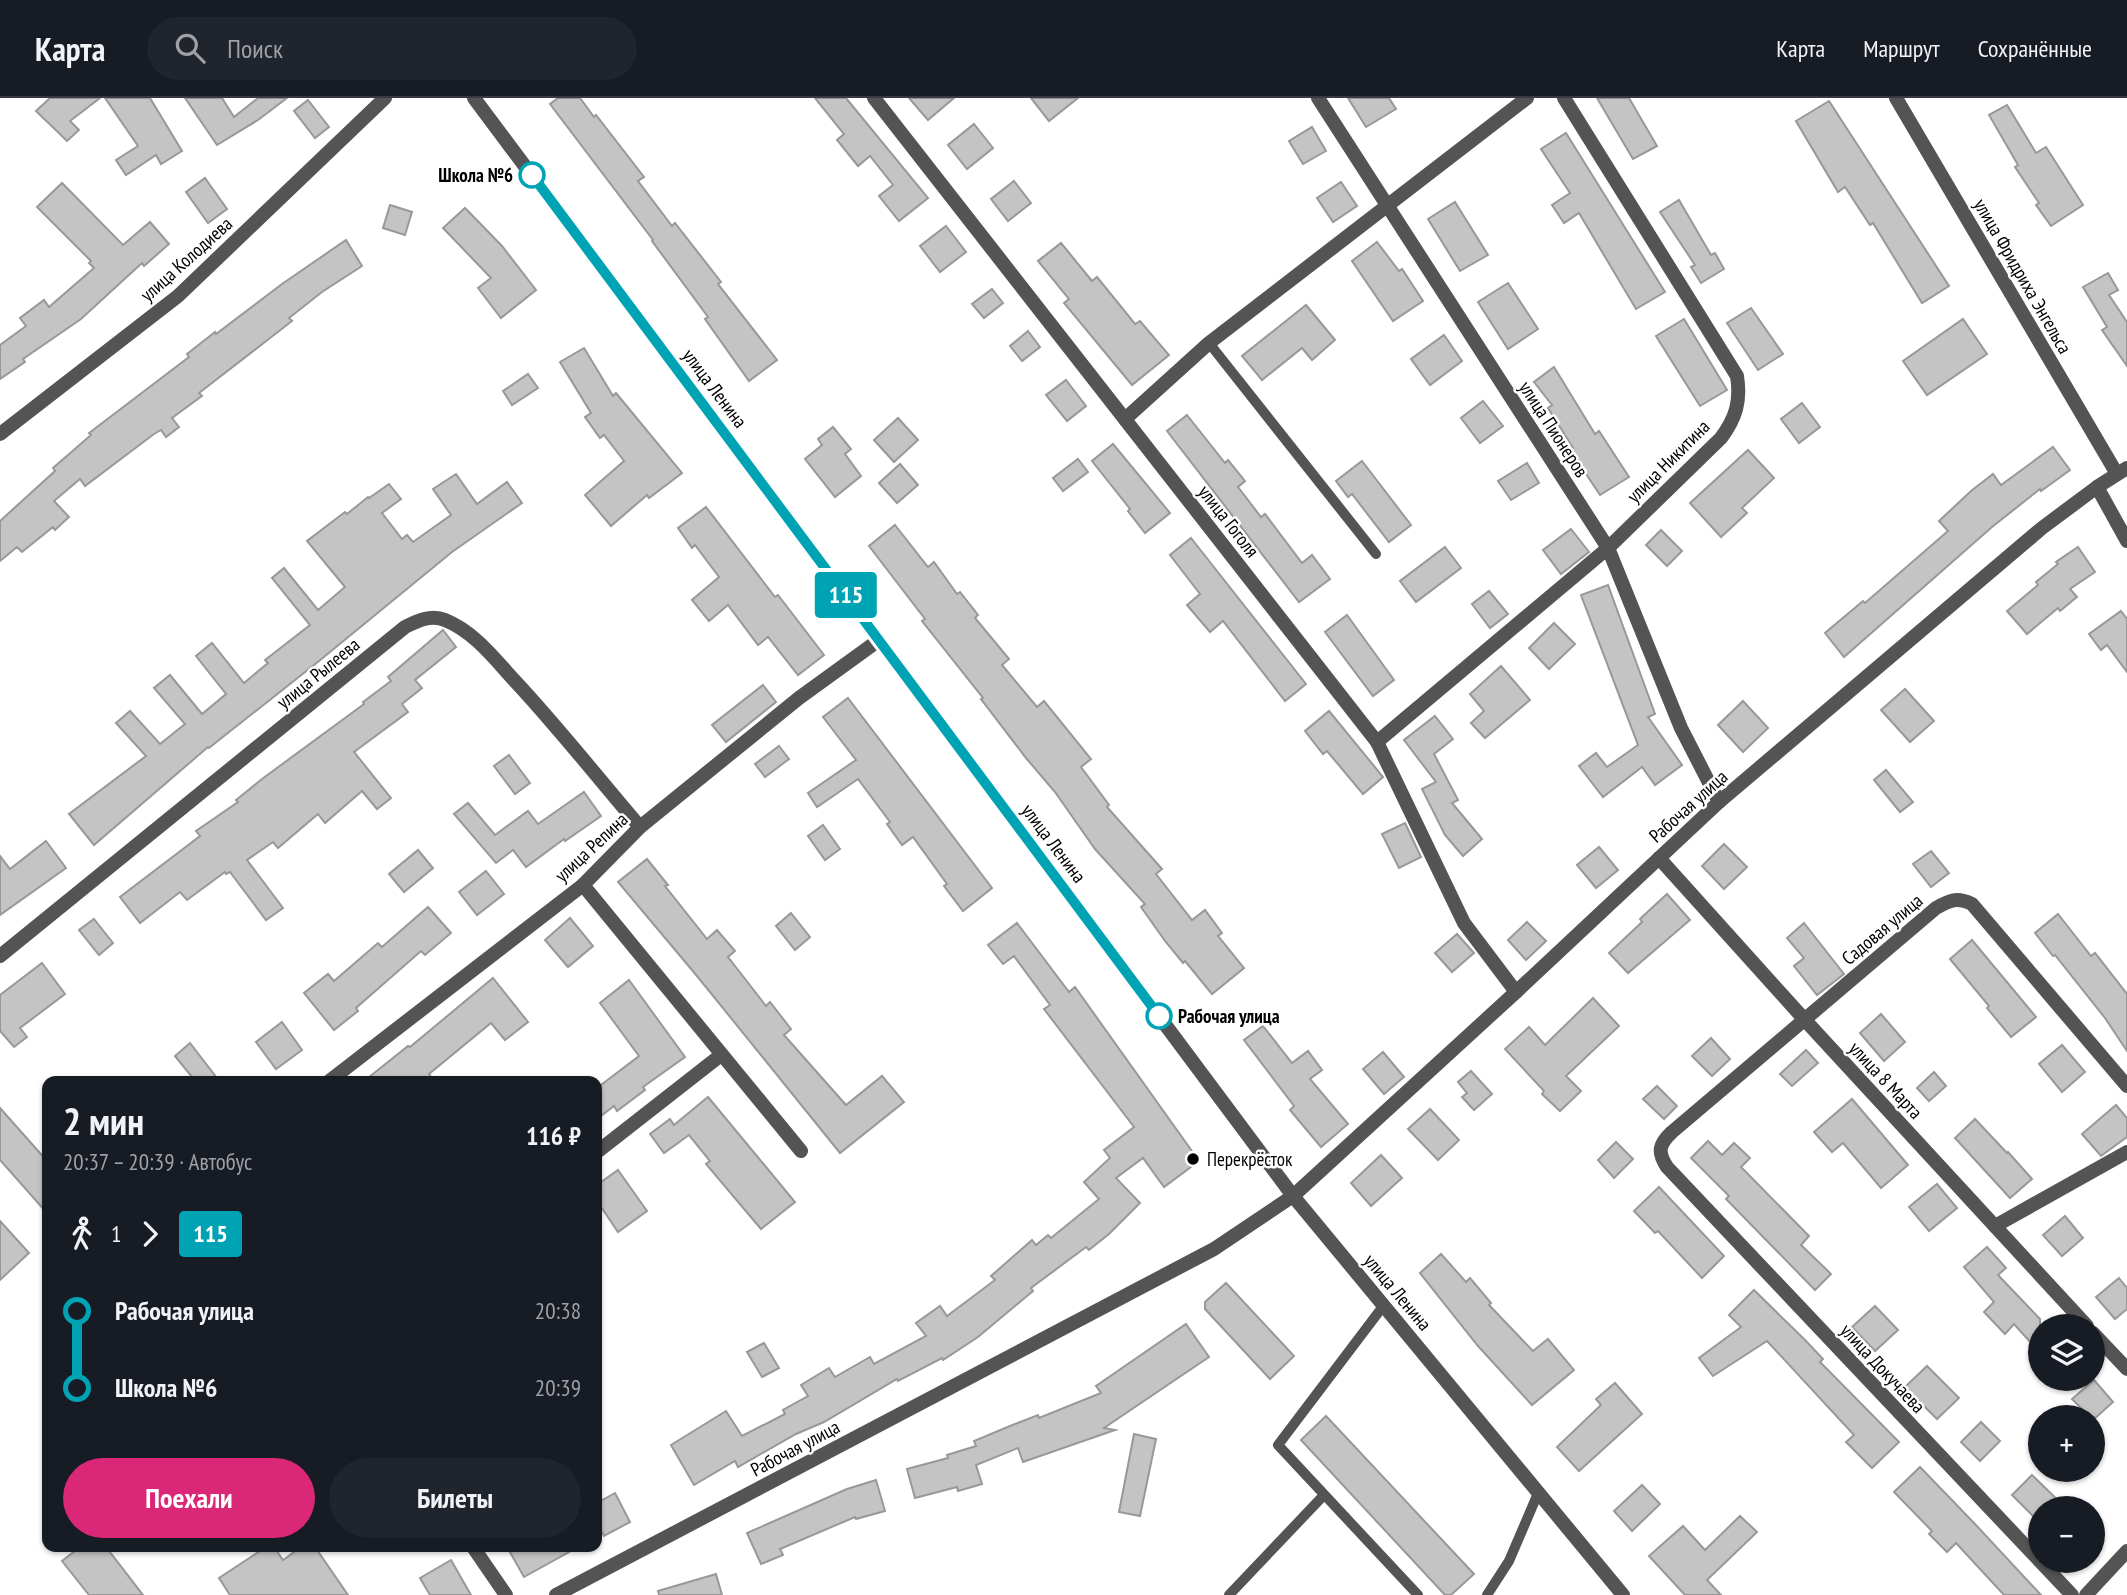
<!DOCTYPE html>
<html lang="ru">
<meta charset="utf-8">
<style>
:root{--surface:#171b24;--page:#20242c;--text:#f1f3f6;--muted:#9ea1a6;--line:#363941;--accent:#db2777}
body{margin:0;font-family:"PT Sans Narrow",sans-serif;background:var(--page);color:var(--text);height:100vh;display:flex;flex-direction:column;font-size:26px;white-space:nowrap}
*{box-sizing:border-box;margin:0}
p{font-size:23px;color:var(--muted)}
.icon{flex:none;width:38px;height:38px;fill:none;stroke:currentColor;stroke-width:2;stroke-linecap:round;stroke-linejoin:round}
.map{position:relative;flex:1;overflow:hidden}
.sheet{position:absolute;left:42px;top:978px;width:560px;height:476px;display:flex;flex-direction:column;background:var(--surface);border-radius:14px;box-shadow:0 2px 5px #0004}
.sheet>*{flex:none}
.badge{padding:0 14px;border-radius:5px;font-size:24px;line-height:46px}
.fabs{position:absolute;left:2028px;top:1216px;display:grid;gap:14px}
.fabs a{display:grid;place-items:center;width:77px;height:77px;border-radius:50%;background:var(--surface);box-shadow:0 2px 5px #0004;font-size:35px}
.map>.badge{position:absolute;translate:-50% -50%;box-shadow:0 0 0 4px #fff}
.legs{display:flex;align-items:center;gap:10px;height:77px;padding:0 21px;font-size:23px}
.legs p{margin-inline-start:auto}
.head{display:flex;align-items:center;justify-content:space-between;height:119px;padding:0 21px}
h1{font-size:38px;font-weight:800;line-height:52px}
.action{display:flex;gap:14px;margin-top:auto;padding:14px 21px}
.action a{flex:1;height:80px;border-radius:42px;background:var(--accent);color:#fff;font-size:28px;font-weight:800;line-height:80px;text-align:center}
.action a+a{background:var(--page);color:var(--text)}
ul{padding:0 21px;list-style:none}
li{display:flex;align-items:center;gap:24px;height:77px;font-size:26px}
li i{display:grid;place-items:center;width:10px;height:100%;margin:0 9px;background:currentColor}
li i::after{content:'';width:18px;height:18px;margin:-9px;border:5px solid;border-radius:50%;background:var(--surface)}
li p{margin-inline-start:auto}
li:first-child i{background:linear-gradient(#0000 50%,currentColor 0)}
li:last-child i{background:linear-gradient(currentColor 50%,#0000 0)}
header{display:flex;align-items:center;gap:42px;box-sizing:border-box;height:98px;padding:0 35px;background:var(--surface);border-bottom:2px solid var(--line)}
header strong{font-size:33px}
nav{display:flex;gap:38px;margin-inline-start:auto;font-size:24px}
.search{width:490px;height:63px;background:var(--page);display:flex;align-items:center;gap:18px;box-sizing:border-box;padding:0 24px;border-radius:38px;color:var(--muted);font-size:26px}
.map>svg:first-child{display:block}
</style>
<header>
<strong>Карта</strong>
<div class="search"><svg class="icon" aria-label="search" viewBox="0 0 24 24"><circle cx="10" cy="10" r="6"/><path d="M15 15l6 6"/></svg>Поиск</div>
<nav><a>Карта</a><a>Маршрут</a><a>Сохранённые</a></nav>
</header>
<div class="map">
<svg width="2127" height="1497" viewBox="0 0 2127 1497">
<rect width="100%" height="100%" fill="#fff"/>
<!-- building -->
<g fill="#c4c4c4" stroke="#989898" stroke-width="2">
<path d="M50,0H100L70,23L79,32L67,43L36,13Z"/>
<path d="M105,0H150L182,53L161,66L156,57L126,77L116,62L138,48Z"/>
<path d="M185,0H222L234,19L258,0H287L258,22L217,47Z"/>
<path d="M558,0H580L594,19L596,17L644,79L638,83L672,128L675,125L721,184L718,186L777,262L749,283L705,221L708,219L652,143L653,142L550,6Z"/>
<path d="M815,0H846L928,100L899,123L879,98L893,87L870,58L858,68L837,42L844,36Z"/>
<path d="M909,0H954L928,22Z"/>
<path d="M1031,0H1078L1049,23Z"/>
<path d="M1348,0H1389L1396,11L1366,29Z"/>
<path d="M1597,0H1629L1657,48L1633,61Z"/>
<path d="M308,2L329,29L315,40L294,13Z"/>
<path d="M1829,3L1949,188L1922,205L1873,125L1870,127L1845,89L1838,94L1796,23Z"/>
<path d="M2007,7L2036,55L2046,49L2083,107L2051,128L2036,107L2039,105L2015,69L2018,67L1989,17Z"/>
<path d="M974,26L993,50L967,71L948,47Z"/>
<path d="M1312,29L1326,53L1303,66L1289,43Z"/>
<path d="M1566,35L1665,194L1636,211L1579,115L1564,125L1552,107L1570,95L1541,51Z"/>
<path d="M205,80L227,111L208,125L186,94Z"/>
<path d="M1014,83L1031,105L1008,123L991,101Z"/>
<path d="M1341,84L1357,108L1333,124L1317,100Z"/>
<path d="M62,85L123,147L150,124L169,146L144,168L142,165L81,221L23,261L25,264L0,281V247L26,228L20,220L44,202L49,209L94,170L89,165L91,163L37,109Z"/>
<path d="M1679,102L1711,157L1715,155L1724,171L1701,185L1691,169L1695,167L1660,114Z"/>
<path d="M1455,104L1488,157L1460,173L1428,121Z"/>
<path d="M390,107L412,114L405,137L383,130Z"/>
<path d="M465,110L502,148L536,192L501,220L478,190L491,180L443,130Z"/>
<path d="M946,128L966,154L940,174L920,148Z"/>
<path d="M346,142L362,168L322,194L289,220L292,223L199,295L202,298L172,320L179,329L166,339L161,332L154,336L85,388L80,381L54,403L69,419L55,432L53,429L22,454L17,449L0,463V423L55,373L53,370L91,337L89,335L189,259L187,256L215,234L216,236L282,186Z"/>
<path d="M1377,144L1399,173L1402,171L1423,203L1393,223L1352,163Z"/>
<path d="M1061,145L1092,183L1097,179L1135,226L1140,223L1169,257L1132,287L1064,205L1069,201L1038,163Z"/>
<path d="M2108,175L2118,192L2109,197L2127,224V268L2102,232L2107,229L2083,189Z"/>
<path d="M1508,185L1538,231L1508,251L1478,204Z"/>
<path d="M992,191L1003,205L984,220L972,206Z"/>
<path d="M1306,207L1335,242L1312,262L1302,250L1262,282L1242,258Z"/>
<path d="M1751,210L1783,256L1758,272L1727,225Z"/>
<path d="M1684,221L1727,292L1700,308L1656,238Z"/>
<path d="M1963,221L1987,256L1927,297L1903,263Z"/>
<path d="M1028,233L1040,249L1022,263L1010,248Z"/>
<path d="M1444,237L1462,263L1430,287L1411,261Z"/>
<path d="M584,250L613,298L616,295L682,375L649,400L647,397L611,428L585,397L624,363L604,337L600,340L585,319L591,315L560,264Z"/>
<path d="M1554,269L1595,336L1599,333L1629,379L1600,397L1570,352L1573,350L1548,310L1552,307L1534,284Z"/>
<path d="M528,276L538,290L512,307L503,293Z"/>
<path d="M1066,282L1086,308L1067,323L1046,297Z"/>
<path d="M1483,303L1503,328L1480,345L1461,320Z"/>
<path d="M1802,305L1820,329L1799,345L1781,321Z"/>
<path d="M1187,317L1225,365L1228,362L1245,383L1238,389L1261,419L1265,416L1302,465L1312,457L1330,481L1299,504L1167,333Z"/>
<path d="M898,320L918,342L894,364L874,342Z"/>
<path d="M833,329L851,351L845,356L861,378L835,399L805,361L822,347L818,341Z"/>
<path d="M1113,346L1170,415L1145,435L1128,413L1130,411L1092,363Z"/>
<path d="M2053,349L2070,372L2041,393L2040,391L1992,429L1844,559L1825,535L1863,503L1865,505L1948,433L1939,423L1971,393L1993,376L2001,387Z"/>
<path d="M1748,352L1774,380L1742,410L1747,415L1721,439L1690,405Z"/>
<path d="M1078,361L1088,374L1063,393L1053,380Z"/>
<path d="M1362,363L1411,427L1389,444L1352,396L1348,399L1336,383Z"/>
<path d="M1527,365L1539,385L1511,402L1498,383Z"/>
<path d="M900,366L918,387L897,405L879,385Z"/>
<path d="M456,376L477,406L507,384L522,405L452,454L319,563L209,650L208,649L94,747L69,716L146,658L116,625L130,613L160,646L185,626L154,590L170,577L202,616L226,596L196,558L212,545L244,585L268,565L265,562L310,527L272,480L284,470L318,512L345,489L307,443L345,414L347,416L368,399L369,400L389,386L401,401L382,415L402,441L407,437L413,444L451,417L433,391Z"/>
<path d="M706,409L775,499L778,497L824,557L798,577L768,539L758,547L728,507L709,523L692,502L719,479L695,447L692,450L678,430Z"/>
<path d="M895,427L928,469L934,464L957,496L960,494L978,517L975,520L1009,561L1002,567L1037,609L1044,603L1091,661L1081,669L1109,707L1107,709L1162,771L1156,776L1192,822L1205,812L1222,835L1218,838L1244,870L1212,896L1185,863L1183,865L1165,843L1141,809L1145,806L1095,751L1055,694L1026,660L981,601L983,600L922,523L925,521L869,448Z"/>
<path d="M1571,431L1589,454L1561,476L1543,452Z"/>
<path d="M1661,432L1682,453L1667,468L1646,447Z"/>
<path d="M1191,440L1306,586L1285,603L1223,523L1210,534L1187,507L1200,496L1170,457Z"/>
<path d="M1445,449L1461,470L1416,504L1400,483Z"/>
<path d="M2078,449L2095,474L2070,491L2077,499L2060,513L2058,510L2027,536L2007,513L2038,487L2036,484L2058,466L2056,464Z"/>
<path d="M1608,487L1655,616L1648,619L1682,667L1655,687L1642,669L1603,699L1579,668L1596,655L1607,669L1638,647L1581,497Z"/>
<path d="M1489,493L1508,516L1490,530L1472,506Z"/>
<path d="M2121,513L2127,521V574L2107,547L2101,552L2089,536Z"/>
<path d="M1347,517L1394,582L1373,598L1325,534Z"/>
<path d="M1554,525L1575,546L1549,571L1529,550Z"/>
<path d="M443,532L456,549L415,582L422,590L402,606L408,614L354,654L391,700L377,711L362,693L325,725L318,716L278,750L273,744L247,762L283,810L266,822L230,774L226,776L225,774L187,802L180,794L140,825L120,799L200,738L196,733L238,704L236,702L262,681L364,606L363,604L391,583L388,579Z"/>
<path d="M1501,568L1530,602L1485,640L1471,625L1484,613L1470,596Z"/>
<path d="M763,587L776,604L726,644L712,627Z"/>
<path d="M1905,591L1934,623L1910,644L1881,612Z"/>
<path d="M848,600L992,790L963,813L944,788L947,786L913,739L902,747L887,726L890,724L858,681L817,709L808,695L856,662L823,619Z"/>
<path d="M1743,603L1768,630L1743,654L1718,627Z"/>
<path d="M1329,613L1383,679L1363,696L1327,653L1323,656L1305,633Z"/>
<path d="M1435,618L1453,641L1434,656L1458,702L1452,705L1482,741L1463,758L1445,737L1422,691L1436,684L1404,642Z"/>
<path d="M779,648L789,661L765,679L755,666Z"/>
<path d="M509,657L530,685L515,696L494,668Z"/>
<path d="M1886,672L1913,704L1900,714L1874,682Z"/>
<path d="M584,694L601,718L565,743L564,741L526,769L513,752L496,765L454,716L468,705L495,737L528,713L538,726Z"/>
<path d="M1405,725L1421,759L1399,770L1382,736Z"/>
<path d="M823,727L840,751L825,762L808,738Z"/>
<path d="M46,743L66,770L0,817V758L10,771Z"/>
<path d="M1724,746L1747,769L1724,791L1702,768Z"/>
<path d="M1599,749L1618,772L1596,790L1577,767Z"/>
<path d="M418,752L433,770L404,794L389,776Z"/>
<path d="M1931,753L1949,775L1931,789L1913,766Z"/>
<path d="M647,761L668,787L665,788L707,841L717,832L735,853L728,859L766,908L770,904L791,931L784,937L846,1007L882,978L904,1004L840,1055L697,878L618,784Z"/>
<path d="M486,773L504,796L477,817L459,794Z"/>
<path d="M1667,796L1690,822L1628,875L1609,855L1642,824L1640,821Z"/>
<path d="M428,809L451,835L425,857L421,853L356,910L358,913L334,932L304,895L328,876L334,883L378,845L382,849Z"/>
<path d="M791,815L810,839L795,852L776,828Z"/>
<path d="M2058,816L2091,858L2095,855L2127,896V953L2105,920L2055,857L2053,858L2035,835Z"/>
<path d="M570,820L593,848L568,869L545,842Z"/>
<path d="M94,821L113,845L99,857L79,832Z"/>
<path d="M1527,824L1546,843L1526,862L1508,842Z"/>
<path d="M1017,825L1069,894L1075,889L1199,1063L1164,1089L1143,1060L1116,1080L1140,1105L1109,1136L1089,1152L1086,1149L1031,1190L1033,1193L978,1239L943,1262L942,1260L898,1283L897,1281L824,1324L796,1336L738,1369L735,1363L694,1387L671,1347L726,1313L742,1338L785,1316L783,1312L808,1298L801,1287L829,1270L835,1279L870,1259L874,1266L926,1238L916,1225L940,1208L947,1218L995,1182L991,1178L1032,1142L1036,1147L1048,1137L1051,1140L1099,1101L1084,1084L1110,1060L1104,1052L1134,1029L1044,911L1050,907L1014,858L1003,866L988,847Z"/>
<path d="M1804,825L1844,876L1817,897L1794,868L1804,860L1787,840Z"/>
<path d="M1457,836L1474,855L1452,874L1435,855Z"/>
<path d="M1972,842L2036,919L2011,939L1987,910L1989,908L1950,861Z"/>
<path d="M42,865L65,896L20,930L27,939L14,949L0,933V897Z"/>
<path d="M493,880L528,924L505,942L491,925L429,976L435,984H363L408,948L410,949Z"/>
<path d="M629,882L685,959L643,989L645,992L617,1013L614,1008L597,1021V990L639,958L600,905Z"/>
<path d="M1593,900L1619,928L1566,978L1581,993L1560,1013L1542,996L1544,993L1505,951L1529,929L1545,947Z"/>
<path d="M1881,916L1905,944L1884,963L1860,935Z"/>
<path d="M282,924L302,952L276,971L256,944Z"/>
<path d="M1263,928L1292,965L1308,953L1322,972L1310,981L1348,1026L1321,1049L1290,1012L1294,1008L1244,942Z"/>
<path d="M1711,940L1730,961L1712,978L1692,958Z"/>
<path d="M190,945L220,984H196L175,958Z"/>
<path d="M2062,947L2085,974L2062,994L2039,966Z"/>
<path d="M1806,952L1818,965L1792,988L1780,976Z"/>
<path d="M1383,954L1404,979L1384,996L1363,971Z"/>
<path d="M1471,973L1492,996L1474,1012L1462,999L1467,995L1458,984Z"/>
<path d="M1934,974L1946,988L1929,1003L1917,990Z"/>
<path d="M1657,988L1677,1008L1664,1021L1643,1001Z"/>
<path d="M708,999L795,1104L761,1131L706,1066L710,1063L689,1037L664,1055L650,1036L670,1021L674,1027Z"/>
<path d="M1852,1001L1908,1067L1881,1090L1843,1045L1832,1054L1814,1034Z"/>
<path d="M2116,1007L2127,1020V1039L2101,1058L2082,1036Z"/>
<path d="M0,1010L47,1063V1115L0,1062Z"/>
<path d="M1430,1011L1459,1042L1438,1062L1408,1031Z"/>
<path d="M1975,1021L2007,1055L2008,1054L2032,1081L2010,1100L1955,1040Z"/>
<path d="M1708,1043L1722,1057L1734,1045L1750,1060L1741,1069L1809,1138L1801,1147L1831,1176L1815,1192L1726,1101L1729,1098L1691,1060Z"/>
<path d="M1616,1044L1633,1061L1614,1080L1598,1062Z"/>
<path d="M1381,1057L1402,1080L1371,1108L1351,1085Z"/>
<path d="M618,1072L647,1113L618,1134L597,1103V1087Z"/>
<path d="M1937,1086L1957,1110L1929,1133L1909,1109Z"/>
<path d="M1659,1089L1724,1158L1702,1180L1658,1133L1655,1135L1634,1113Z"/>
<path d="M2065,1118L2083,1140L2062,1158L2043,1137Z"/>
<path d="M0,1123L29,1155L0,1182Z"/>
<path d="M1987,1149L2006,1170L1998,1177L2040,1221V1255L2014,1226L2005,1236L1984,1214L1994,1204L1964,1169Z"/>
<path d="M1441,1156L1466,1184L1470,1180L1491,1205L1489,1207L1533,1253L1548,1241L1574,1272L1532,1307L1478,1248L1420,1175Z"/>
<path d="M2119,1180L2127,1190V1211L2115,1221L2096,1199Z"/>
<path d="M1226,1185L1294,1258L1270,1281L1205,1211V1204Z"/>
<path d="M1754,1192L1805,1242L1823,1261L1820,1264L1899,1344L1872,1370L1846,1344L1854,1337L1767,1243L1713,1278L1699,1260L1741,1229L1729,1217Z"/>
<path d="M1875,1208L1898,1232L1875,1253L1852,1229Z"/>
<path d="M1186,1226L1209,1259L1104,1330L1115,1332L1023,1364L1018,1350L976,1367L982,1386L958,1393L957,1389L915,1400L907,1371L948,1360L947,1357L976,1348L974,1343L1010,1328L1038,1317L1039,1320L1101,1295L1096,1288Z"/>
<path d="M764,1245L779,1270L762,1279L747,1254Z"/>
<path d="M1927,1268L1959,1300L1937,1321L1905,1289Z"/>
<path d="M2094,1282L2113,1304L2093,1322L2072,1301Z"/>
<path d="M1615,1285L1642,1316L1579,1373L1557,1349L1601,1307L1596,1301Z"/>
<path d="M1326,1318L1474,1476L1451,1497H1445L1301,1342Z"/>
<path d="M1981,1324L2000,1343L1980,1363L1961,1344Z"/>
<path d="M1134,1336L1156,1341L1140,1418L1119,1414Z"/>
<path d="M1920,1369L1975,1426L2041,1497H2004L1956,1445L1947,1454L1929,1436L1932,1433L1894,1394Z"/>
<path d="M2032,1377L2066,1410H2040V1425L2012,1397Z"/>
<path d="M876,1382L885,1413L856,1421L855,1419L780,1451L783,1457L761,1466L747,1435L847,1391Z"/>
<path d="M1642,1387L1660,1406L1632,1433L1614,1413Z"/>
<path d="M615,1395L630,1424L604,1438L597,1424V1405Z"/>
<path d="M1740,1418L1757,1434L1707,1482L1721,1497H1685L1649,1458L1683,1428L1705,1452Z"/>
<path d="M80,1449H106L143,1497H89L62,1463Z"/>
<path d="M266,1449H274L283,1462L301,1449H315L348,1497H230L219,1480Z"/>
<path d="M507,1449H578L524,1479Z"/>
<path d="M451,1462L471,1497H430L420,1480Z"/>
<path d="M716,1476L722,1497H659L658,1493Z"/>
</g>
<g fill="none" stroke-linecap="round" stroke-linejoin="round">
<!-- service -->
<g stroke="#545454" stroke-width="10">
<path d="M1209,245L1376,456"/>
<path d="M1384,1207L1278,1347L1418,1497"/>
<path d="M1229,1497L1324,1397"/>
<path d="M1487,1497L1509,1463L1539,1393"/>
</g>
<!-- minor -->
<g stroke="#545454" stroke-width="14">
<path d="M874,0L1377,644L1464,825L1516,894"/>
<path d="M1318,0L1608,450L1681,630L1719,704"/>
<path d="M1896,0L2117,376"/>
<path d="M1125,321L1209,245L1527,0"/>
<path d="M0,336L178,198L385,0"/>
<path d="M2097,389L2127,443"/>
<path d="M1377,644L1608,450L1721,340C1736,320 1741,303 1737,278L1564,0"/>
<path d="M1659,760L1804,921L2087,1228"/>
<path d="M583,787L801,1053"/>
<path d="M0,858L405,529C417,523 431,516 445,522C473,533 494,560 514,582C558,629 598,680 640,729"/>
<path d="M328,984L583,787L640,729L799,600L879,542"/>
<path d="M597,1054L721,957"/>
<path d="M1995,1128L2127,1054"/>
<path d="M2093,1235L2127,1271"/>
<path d="M473,1449L506,1497"/>
<path d="M556,1497L1214,1151L1293,1098L1516,894L1719,704L2042,430L2097,389L2127,370"/>
<path d="M2072,1497L1667,1069C1657,1054 1659,1046 1672,1034L1936,810C1950,802 1957,799 1972,806L2127,988"/>
<path d="M2086,1497L2127,1453"/>
</g>
<!-- tertiary -->
<path stroke="#545454" stroke-width="14" d="M474,0L1293,1098L1623,1497"/>
</g>
<g fill="none" stroke-linecap="round" stroke-linejoin="round">
<!-- line-1 casing -->
<g stroke="#fff" stroke-width="16">
<path id="line-1" d="M532,77L1159,918"/>
</g>
<!-- line-1 -->
<use href="#line-1" stroke="#00a3b4" stroke-width="10"/>
</g>
<!-- markers -->
<g fill="#fff" stroke="#00a3b4" stroke-width="3.5">
<circle cx="532" cy="77" r="12"/>
<circle cx="1159" cy="918" r="12"/>
</g>
<circle fill="#000" stroke="#fff" stroke-width="2.5" cx="1193" cy="1061" r="7"/>
<g text-anchor="middle" dominant-baseline="central" stroke-width="5" stroke-linejoin="round" paint-order="stroke">
<!-- stop labels -->
<g font-size="19" font-weight="bold" fill="#000" stroke="#fff" text-anchor="end">
<text x="513" y="77">Школа №6</text>
<text x="1178" y="918" text-anchor="start">Рабочая улица</text>
</g>
<!-- street labels -->
<g font-size="19" fill="#000" stroke="#fff">
<text transform="translate(186 161) rotate(-42)">улица Колодиева</text>
<text transform="translate(2023 178) rotate(60)">улица Фридриха Энгельса</text>
<text transform="translate(715 290) rotate(53)">улица Ленина</text>
<text transform="translate(1554 331) rotate(57)">улица Пионеров</text>
<text transform="translate(1668 363) rotate(-45)">улица Никитина</text>
<text transform="translate(1229 423) rotate(52)">улица Гоголя</text>
<text transform="translate(318 575) rotate(-39)">улица Рылеева</text>
<text transform="translate(1688 708) rotate(-42)">Рабочая улица</text>
<text transform="translate(1054 745) rotate(53)">улица Ленина</text>
<text transform="translate(591 749) rotate(-43)">улица Репина</text>
<text transform="translate(1882 831) rotate(-40)">Садовая улица</text>
<text transform="translate(1886 982) rotate(47)">улица 8 Марта</text>
<text transform="translate(1398 1194) rotate(50)">улица Ленина</text>
<text transform="translate(1883 1270) rotate(47)">улица Докучаева</text>
<text transform="translate(795 1350) rotate(-28)">Рабочая улица</text>
</g>
<!-- poi labels -->
<g font-size="19" fill="#000" stroke="#fff" text-anchor="start">
<text x="1207" y="1061">Перекрёсток</text>
</g>
</g>
</svg>
<div class="fabs">
<a><svg class="icon" aria-label="layers" viewBox="0 0 24 24"><path d="M12 4l9 5-9 5-9-5zM3 14l9 5 9-5"/></svg></a>
<a>+</a>
<a>−</a>
</div>
<b class="badge" style="left:846px;top:497px;background:#00a3b4;color:#fff">115</b>
<section class="sheet">
<div class="head"><div><h1>2 мин</h1><p>20:37 – 20:39 · Автобус</p></div><b>116 ₽</b></div>
<div class="legs"><svg class="icon" aria-label="walk" viewBox="0 0 24 24"><circle cx="13" cy="4" r="2"/><path d="M13 8l-2 6 4 7M11 14l-3 7M7 12l3-4h3l4 4"/></svg>1<svg class="icon" aria-label="forward" viewBox="0 0 24 24"><path d="M9 5l7 7-7 7"/></svg><b class="badge" style="background:#00a3b4;color:#fff">115</b></div>
<ul>
<li><i style="color:#00a3b4"></i><b>Рабочая улица</b><p>20:38</p></li>
<li><i style="color:#00a3b4"></i><b>Школа №6</b><p>20:39</p></li>
</ul>
<div class="action"><a>Поехали</a><a>Билеты</a></div>
</section>
</div>
